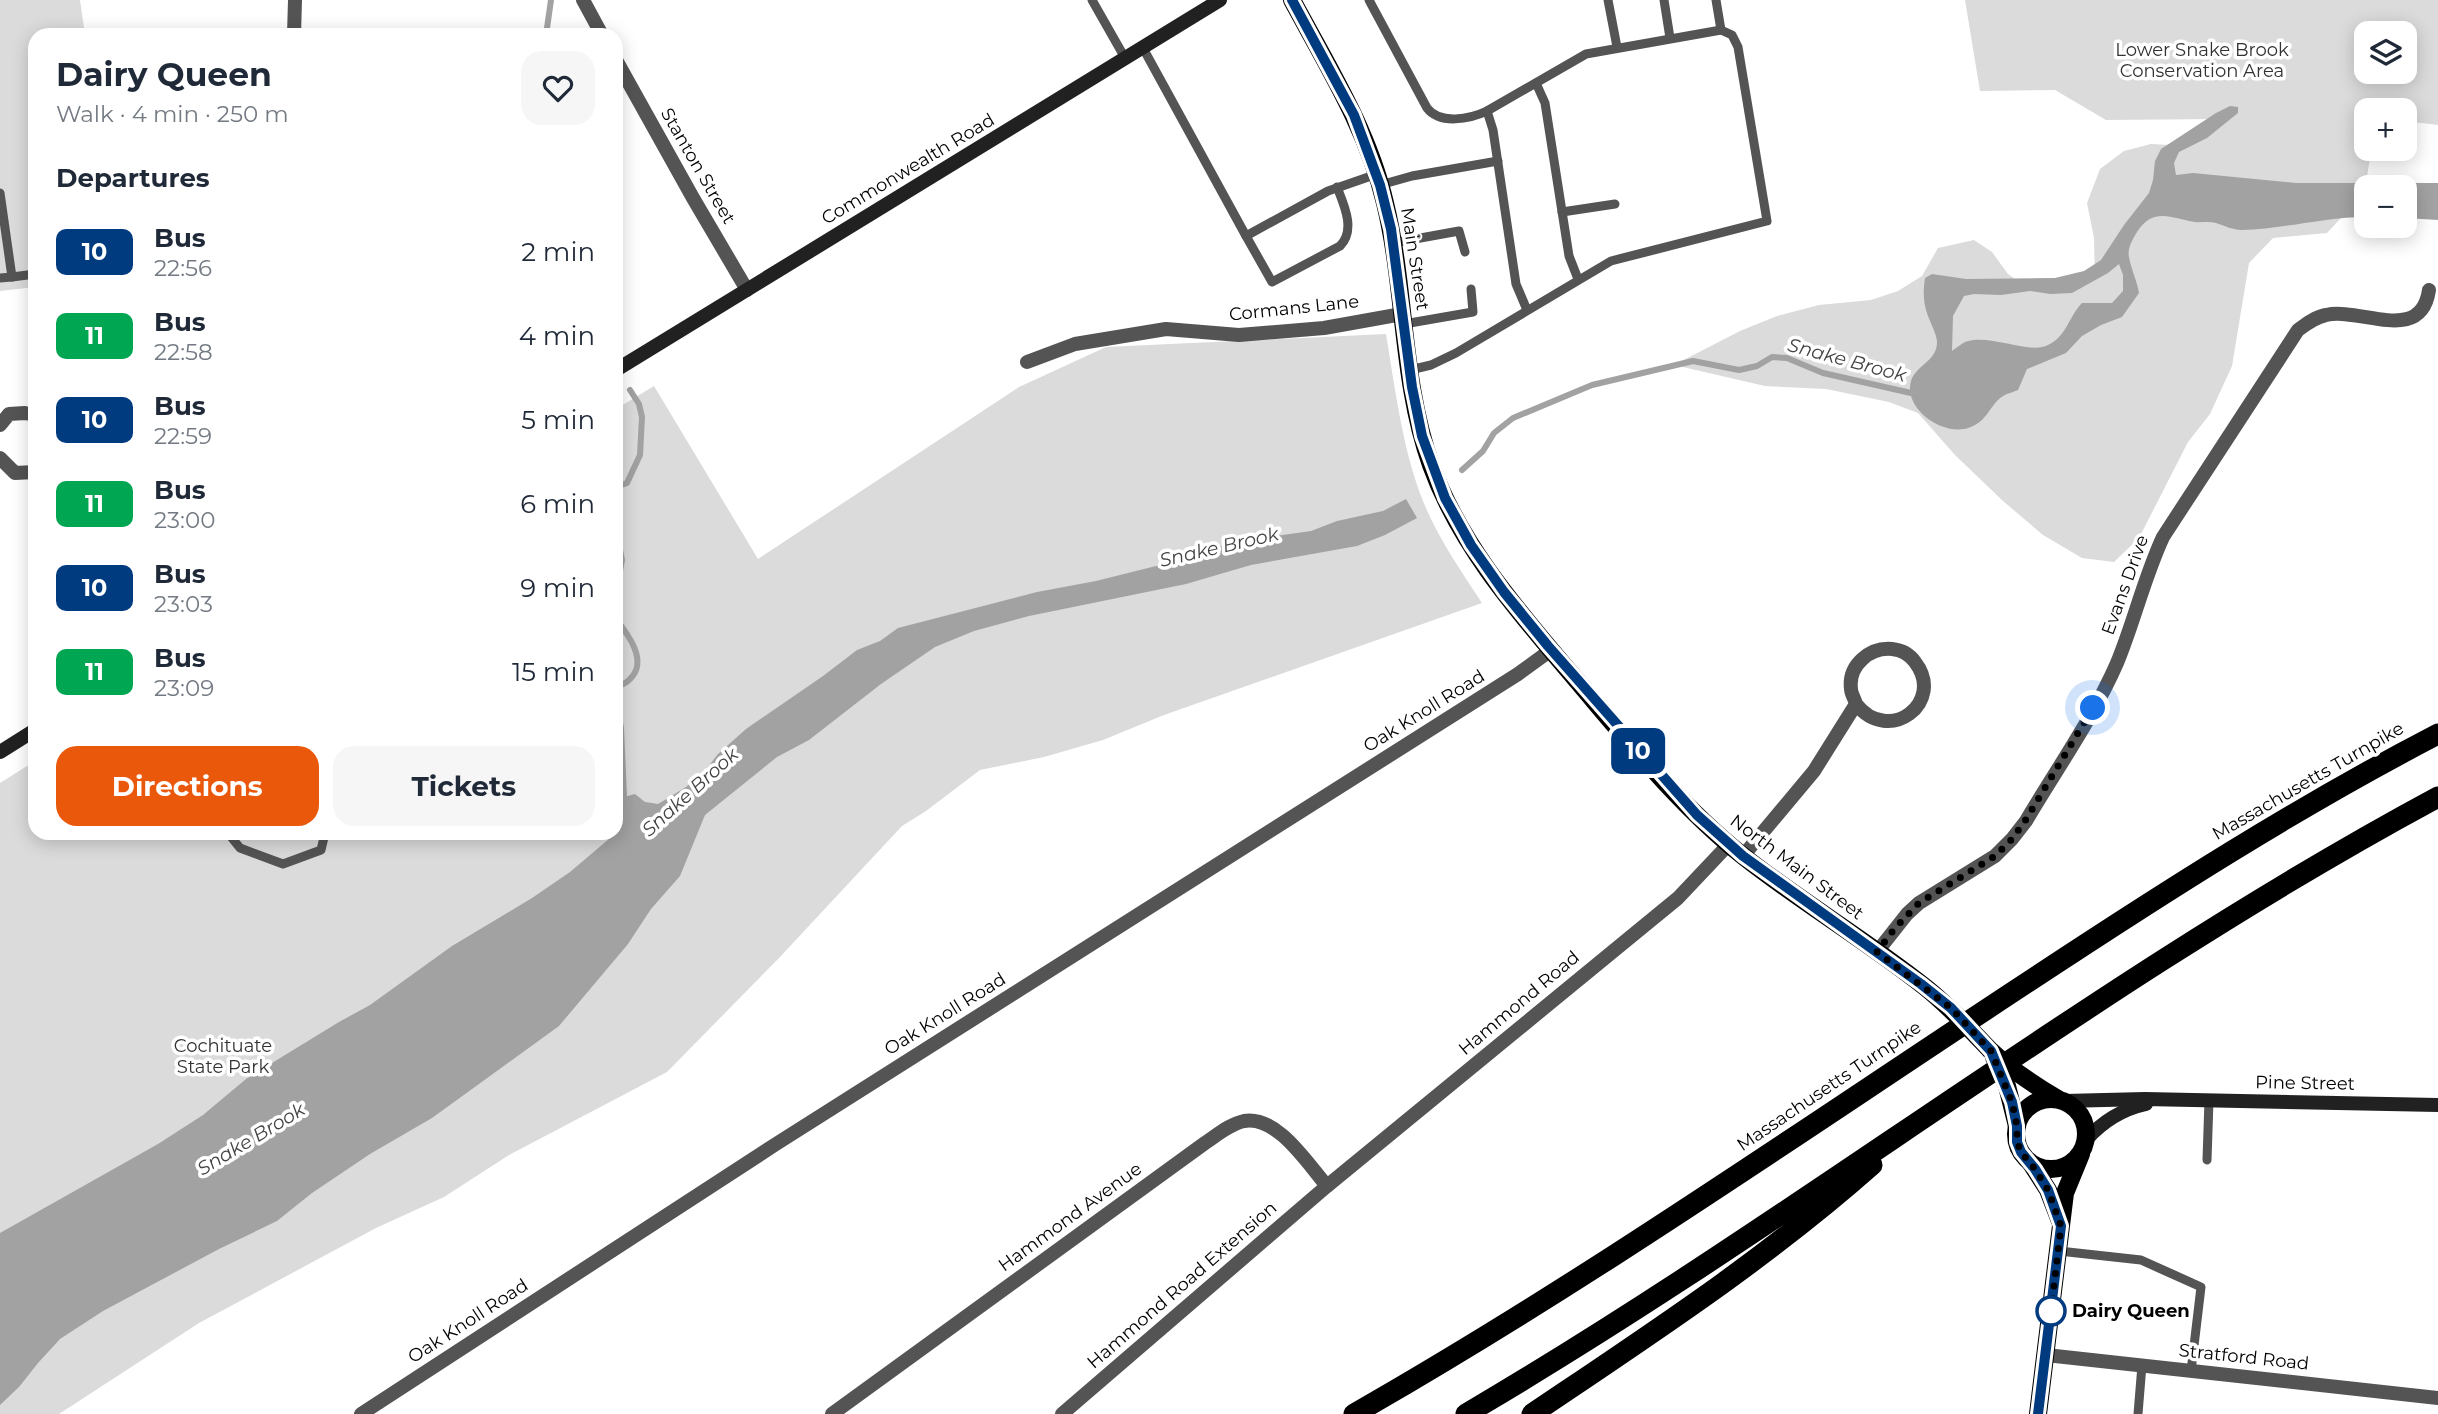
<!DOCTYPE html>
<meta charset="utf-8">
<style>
:root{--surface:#fff;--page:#f6f6f7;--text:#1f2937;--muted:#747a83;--accent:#ea580c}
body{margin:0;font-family:Montserrat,sans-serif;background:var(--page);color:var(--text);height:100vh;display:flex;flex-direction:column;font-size:26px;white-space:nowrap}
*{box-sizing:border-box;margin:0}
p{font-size:23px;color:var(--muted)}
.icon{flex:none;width:38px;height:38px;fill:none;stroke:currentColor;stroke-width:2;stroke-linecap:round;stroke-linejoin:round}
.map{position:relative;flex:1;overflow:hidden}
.sheet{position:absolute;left:28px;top:28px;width:595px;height:812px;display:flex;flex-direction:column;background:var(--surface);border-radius:21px;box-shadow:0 4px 18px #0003}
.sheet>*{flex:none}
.badge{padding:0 14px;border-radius:10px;font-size:24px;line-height:46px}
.fabs{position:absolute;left:2354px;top:21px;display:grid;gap:14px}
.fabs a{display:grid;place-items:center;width:63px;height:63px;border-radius:14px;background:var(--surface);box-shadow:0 4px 18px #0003;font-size:35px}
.you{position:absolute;width:35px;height:35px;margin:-18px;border:5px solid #fff;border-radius:50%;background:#1a73e8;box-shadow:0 0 0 10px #1a73e833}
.map>.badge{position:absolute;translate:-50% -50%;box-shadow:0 0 0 4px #fff}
h2{padding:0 28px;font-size:26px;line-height:63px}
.round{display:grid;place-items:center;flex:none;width:74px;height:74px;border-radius:21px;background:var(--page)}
.summary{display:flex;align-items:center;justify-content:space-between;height:119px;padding:0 28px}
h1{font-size:33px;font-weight:700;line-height:52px}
.primary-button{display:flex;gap:14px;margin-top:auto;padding:14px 28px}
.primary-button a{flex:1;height:80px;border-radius:21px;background:var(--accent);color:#fff;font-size:28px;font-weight:700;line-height:80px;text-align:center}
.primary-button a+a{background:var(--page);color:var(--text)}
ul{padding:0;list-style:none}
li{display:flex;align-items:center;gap:21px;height:84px;padding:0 28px}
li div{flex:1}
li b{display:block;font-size:26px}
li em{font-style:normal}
li .badge{min-width:77px;font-weight:700;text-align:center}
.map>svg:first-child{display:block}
</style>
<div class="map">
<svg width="2438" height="1414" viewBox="0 0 2438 1414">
<rect width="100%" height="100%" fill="#fff"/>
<!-- green -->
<g fill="#dbdbdb" fill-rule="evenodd">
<path d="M0,0H80L85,35H35V287L0,291Z"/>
<path d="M1965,0H2438V125L2405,121L2404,110H2366V149H2371L2365,192L2327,233L2273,238L2249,263L2232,366L2210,414L2188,442L2139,538L2114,562L2082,558L2043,535L2003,501L1955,455L1918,413L1889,402L1826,389L1765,386L1674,365L1740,331L1777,316L1819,305L1871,300L1898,291L1922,276L1938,248L1974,240L1992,252L2008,274L2030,290L2095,280L2094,238L2087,203L2100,169L2124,151L2151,144L2190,146L2222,119L2106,120L2055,90L1980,91ZM2366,33H2404V72H2366Z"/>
<path d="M1386,334C1395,388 1402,445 1421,496C1436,535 1459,568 1482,603L1164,715L1103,740L1044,757L980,770L926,811L902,826L779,958L667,1072L509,1155L444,1197L376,1228L199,1323L59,1414H0V783L35,761V833H616V409L654,386L758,559L1019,387L1106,347Z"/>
</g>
<!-- water -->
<g fill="#a2a2a2" fill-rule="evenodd">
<path d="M2230,106L2238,107V113L2207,138L2179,152L2174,163L2176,175L2193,173L2296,183H2438V220L2405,218L2404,187H2366V217C2325,217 2284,229 2242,230C2233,230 2225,226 2216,223C2209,221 2202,223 2195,222C2172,219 2154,206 2137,232C2133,239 2127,248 2129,257C2131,269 2137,281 2139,293L2122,317L2101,325L2082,336L2066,353L2027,369L2018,390C2014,392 2008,393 2003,396C1989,405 1988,422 1968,428C1943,436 1903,409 1911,381C1916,365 1938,361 1937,341C1936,333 1931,324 1928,316C1923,303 1923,291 1925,278L1932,274L1966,279L2055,278L2084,271L2101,260L2124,225L2149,193L2153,180L2155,161L2161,149L2216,113ZM2119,264L2123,275V291L2112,303H2082C2069,316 2067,336 2048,345C2029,355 1990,333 1965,342C1961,344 1955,349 1952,351L1953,316L1964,296L1974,294L2001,295L2030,291L2050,294L2072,293L2108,273Z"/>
<path d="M1406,499L1417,518L1385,535L1357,546L1251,565L1186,584L1029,616L974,631L935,647L881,684L809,740L777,757L705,815L680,876L651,909L628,944L559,1026L432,1118L370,1154L312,1193L277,1221L219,1249L103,1311L60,1339L38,1363L19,1387L0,1405V1233L158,1144L203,1115L246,1079L339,1022L370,1005L452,946L532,898L570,872L616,833L624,797L635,794L645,802L658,804L686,787L704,772L718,754L746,729L823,676L857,650L880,641L898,628L1037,592L1096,581L1168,563L1233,542L1311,531L1337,521L1383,511Z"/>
</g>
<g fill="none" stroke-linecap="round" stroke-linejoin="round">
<!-- stream -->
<g stroke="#a2a2a2" stroke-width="6">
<path d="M546,35L551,0"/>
<path d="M1462,470L1483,451L1494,433L1513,418L1592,385L1693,361L1739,370L1757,366L1772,357L1787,358L1823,373L1911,393L1918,392"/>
<path d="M616,487L627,483L640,455L642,417L639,404L630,390"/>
<path d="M616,530L622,560L616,592"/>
<path d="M616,619C627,633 649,661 630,679C627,683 620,685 616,688"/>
<path d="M616,701L621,728L624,797"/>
</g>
<!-- service -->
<g stroke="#545454" stroke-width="9">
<path d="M1092,0L1125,58"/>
<path d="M1369,0L1427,108C1440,125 1470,119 1487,111L1586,54L1721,30"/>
<path d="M1608,0L1617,47"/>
<path d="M1664,0L1670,38"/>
<path d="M1143,48L1246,236L1328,191L1377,174"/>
<path d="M1536,83L1545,103L1569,256L1578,279"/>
<path d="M1487,111L1493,130L1516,284L1527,310"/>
<path d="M1380,185L1412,176L1498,161"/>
<path d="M0,193L12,277L0,278"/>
<path d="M1562,212L1615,204"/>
<path d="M1246,236L1272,282L1340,246C1356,230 1344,205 1337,187"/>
<path d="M1393,243L1459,231L1465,252"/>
<path d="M12,277L35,274"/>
<path d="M1404,324L1473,312L1471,289"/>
<path d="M1410,370L1431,365L1456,353L1611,261L1767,221L1738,47L1732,35L1721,30L1716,0"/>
<path d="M228,833L240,848L283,864L321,850L325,833"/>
<path d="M2207,1160L2209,1100"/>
<path d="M2059,1251L2141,1260L2201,1287L2191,1371"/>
<path d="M2138,1414L2142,1365"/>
</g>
<!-- minor -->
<g stroke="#545454" stroke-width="14">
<path d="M583,0L602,35"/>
<path d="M616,60L693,198L747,290"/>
<path d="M1027,362L1075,344L1166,329L1239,335L1324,328L1402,314"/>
<path d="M0,425L9,414L25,413L35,415"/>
<path d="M0,458L15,473L35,472"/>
<path d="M1743,856L1814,771L1856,704C1855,699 1851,694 1851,689C1848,665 1870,647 1892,649C1902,650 1910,655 1915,662C1946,702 1889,746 1856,704"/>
<path d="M1877,952L1907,914L1919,903L1995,856L2012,839L2026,821C2056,770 2093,718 2117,663C2134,622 2144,578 2163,537L2298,330C2306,324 2315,317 2326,315C2361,307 2421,345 2429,290"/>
<path d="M2046,1355L2438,1398"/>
<path d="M361,1414L776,1144L1518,674L1551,650"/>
<path d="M832,1414L1205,1143C1217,1135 1230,1124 1244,1121C1277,1115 1307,1163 1327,1186"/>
<path d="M1062,1414L1327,1186L1678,898L1729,844"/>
</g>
<!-- tertiary -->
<path stroke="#545454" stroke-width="14" d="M294,35L295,0"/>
<!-- secondary -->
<g stroke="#212121" stroke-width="14">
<path d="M616,370L1220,0"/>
<path d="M0,752L35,730"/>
<path d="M2064,1101L2145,1099L2438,1105"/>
<path d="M2086,1140C2102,1122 2123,1109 2146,1104"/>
</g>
<!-- primary -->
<g stroke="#000" stroke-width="18">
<path d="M1292,0C1327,65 1368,130 1385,203C1406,289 1401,381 1431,465C1462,551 1526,620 1584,689C1633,747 1683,808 1743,856C1801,902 1866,940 1925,987C1949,1006 1969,1028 1990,1050C2010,1069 2034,1085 2058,1099"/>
<path d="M1994,1057L2007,1086L2017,1126"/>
<circle cx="2051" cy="1134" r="35"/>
<path d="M2030,1162L2048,1190L2060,1221"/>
<path d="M2038,1414L2065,1193L2081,1154"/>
</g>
<!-- motorway -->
<g stroke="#000" stroke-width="21">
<path d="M1354,1414C1587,1281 1807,1127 2031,980C2163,893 2297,807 2438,734"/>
<path d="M1466,1414C1797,1220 2099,979 2438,797"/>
<path d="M1532,1414C1649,1335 1766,1259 1872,1165"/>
</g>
</g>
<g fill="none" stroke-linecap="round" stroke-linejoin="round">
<!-- line casing -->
<g stroke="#fff" stroke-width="16">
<path id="line" d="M1292,0L1354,115L1380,185L1391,229L1412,387L1422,436L1445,498L1471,545L1504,592L1548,646L1697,815L1743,856L1921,984L1951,1008L1991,1051L2012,1102L2017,1126V1142L2021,1152L2035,1169L2048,1190L2061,1226L2038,1414"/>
</g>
<!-- line -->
<use href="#line" stroke="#003b80" stroke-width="10"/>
<!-- walk -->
<path stroke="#000" stroke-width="7" stroke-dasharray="0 12.6" d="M2051,1311L2061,1226L2048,1190L2035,1169L2021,1152L2017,1142V1126L2012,1102L1991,1051L1951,1008L1877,952L1895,928L1919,903L1995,856L2012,839L2025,821L2093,708"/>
</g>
<!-- markers -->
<circle fill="#fff" stroke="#003b80" stroke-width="3.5" cx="2051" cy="1311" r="14"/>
<g text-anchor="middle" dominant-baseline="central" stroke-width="7" stroke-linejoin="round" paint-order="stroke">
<!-- park labels -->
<g font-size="18" fill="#323232" stroke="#fff">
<text x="2202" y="50">Lower Snake Brook<tspan x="2202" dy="21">Conservation Area</tspan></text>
<text x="223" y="1046">Cochituate<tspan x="223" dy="21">State Park</tspan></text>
</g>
<!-- street labels -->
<g font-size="18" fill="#000" stroke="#fff">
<text transform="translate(698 166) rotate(60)">Stanton Street</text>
<text transform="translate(908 169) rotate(-31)">Commonwealth Road</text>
<text transform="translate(1415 259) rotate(81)">Main Street</text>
<text transform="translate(1294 308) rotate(-6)">Cormans Lane</text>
<text transform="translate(2125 585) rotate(-70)">Evans Drive</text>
<text transform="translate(1424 711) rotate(-32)">Oak Knoll Road</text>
<text transform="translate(2308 781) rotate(-30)">Massachusetts Turnpike</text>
<text transform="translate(1797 867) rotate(37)">North Main Street</text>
<text transform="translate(1519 1003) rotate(-40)">Hammond Road</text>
<text transform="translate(945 1014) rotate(-32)">Oak Knoll Road</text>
<text transform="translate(2305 1083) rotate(1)">Pine Street</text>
<text transform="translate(1829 1086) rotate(-34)">Massachusetts Turnpike</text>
<text transform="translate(1070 1217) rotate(-36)">Hammond Avenue</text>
<text transform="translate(1182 1285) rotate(-41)">Hammond Road Extension</text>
<text transform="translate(468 1321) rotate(-33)">Oak Knoll Road</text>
<text transform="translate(2244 1357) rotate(6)">Stratford Road</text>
</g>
<!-- stop labels -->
<g font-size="18" font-weight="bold" fill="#000" stroke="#fff" text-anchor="start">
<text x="2072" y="1311">Dairy Queen</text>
</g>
<!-- water labels -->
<g font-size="19" font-style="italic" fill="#434343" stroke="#fff">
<text transform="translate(1847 360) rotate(15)">Snake Brook</text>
<text transform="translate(1219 547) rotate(-13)">Snake Brook</text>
<text transform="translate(690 792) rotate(-42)">Snake Brook</text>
<text transform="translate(251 1139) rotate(-31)">Snake Brook</text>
</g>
</g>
</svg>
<div class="fabs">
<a><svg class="icon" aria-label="layers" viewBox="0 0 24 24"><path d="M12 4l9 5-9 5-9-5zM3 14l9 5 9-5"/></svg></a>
<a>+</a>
<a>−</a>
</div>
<div class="you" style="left:2093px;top:708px"></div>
<b class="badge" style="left:1638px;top:751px;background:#003b80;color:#fff">10</b>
<section class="sheet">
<div class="summary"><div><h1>Dairy Queen</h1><p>Walk · 4 min · 250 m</p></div><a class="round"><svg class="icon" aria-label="heart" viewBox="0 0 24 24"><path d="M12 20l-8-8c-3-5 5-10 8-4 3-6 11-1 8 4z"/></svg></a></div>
<h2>Departures</h2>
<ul>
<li><span class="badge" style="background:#003b80;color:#fff">10</span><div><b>Bus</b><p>22:56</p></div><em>2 min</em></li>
<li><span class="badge" style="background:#00a651;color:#fff">11</span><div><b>Bus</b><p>22:58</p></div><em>4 min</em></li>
<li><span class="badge" style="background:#003b80;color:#fff">10</span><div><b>Bus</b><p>22:59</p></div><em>5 min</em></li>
<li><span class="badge" style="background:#00a651;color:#fff">11</span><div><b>Bus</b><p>23:00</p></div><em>6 min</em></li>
<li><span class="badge" style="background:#003b80;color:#fff">10</span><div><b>Bus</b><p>23:03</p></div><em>9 min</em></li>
<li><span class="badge" style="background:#00a651;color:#fff">11</span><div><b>Bus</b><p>23:09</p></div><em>15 min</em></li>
</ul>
<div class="primary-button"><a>Directions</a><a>Tickets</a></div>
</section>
</div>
